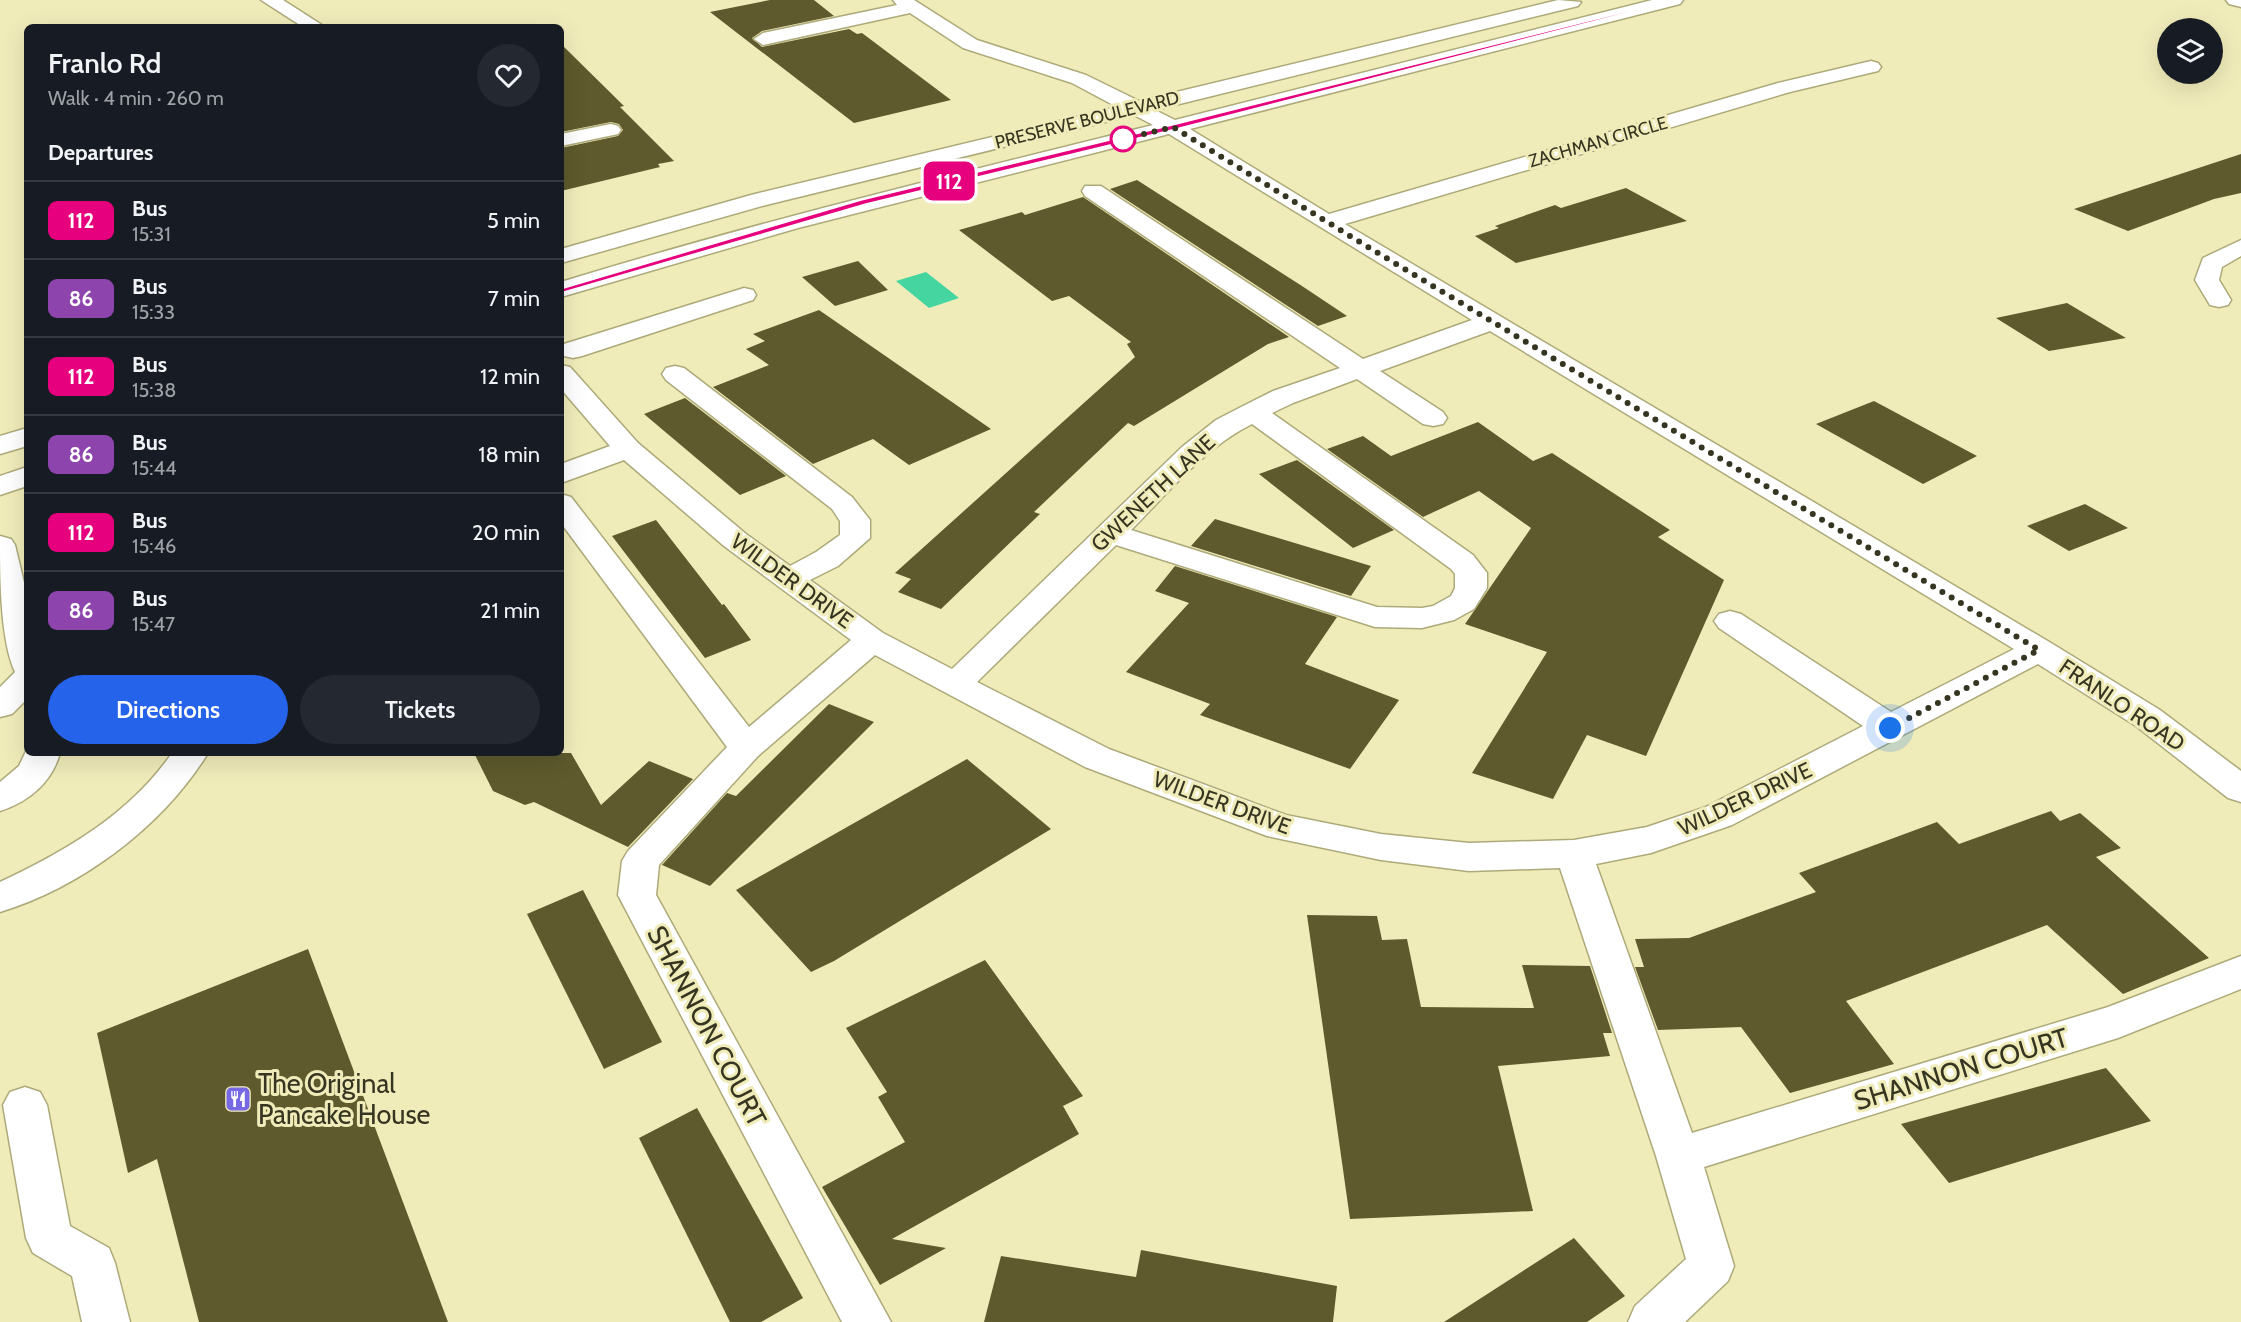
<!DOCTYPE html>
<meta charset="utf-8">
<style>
:root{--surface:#171b24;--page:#242831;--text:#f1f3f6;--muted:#9ea1a6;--line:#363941;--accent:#2563eb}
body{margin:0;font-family:Cabin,sans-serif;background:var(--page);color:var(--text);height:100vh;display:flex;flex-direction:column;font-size:22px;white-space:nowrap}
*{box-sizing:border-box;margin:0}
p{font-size:20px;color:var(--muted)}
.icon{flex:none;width:33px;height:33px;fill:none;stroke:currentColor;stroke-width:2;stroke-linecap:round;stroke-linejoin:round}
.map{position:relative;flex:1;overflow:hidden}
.details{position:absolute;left:24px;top:24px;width:540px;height:732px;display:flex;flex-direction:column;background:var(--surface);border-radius:9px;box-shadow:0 6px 24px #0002}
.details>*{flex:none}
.badge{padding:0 12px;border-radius:9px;font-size:21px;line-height:39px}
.buttons{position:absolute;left:2157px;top:18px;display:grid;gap:12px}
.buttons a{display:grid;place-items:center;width:66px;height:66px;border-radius:50%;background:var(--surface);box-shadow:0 6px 24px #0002;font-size:30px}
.you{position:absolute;width:30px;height:30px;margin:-15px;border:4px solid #fff;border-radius:50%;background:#1a73e8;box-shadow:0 0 0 9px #1a73e833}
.map>.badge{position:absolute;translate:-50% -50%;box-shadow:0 0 0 3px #fff}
h2{padding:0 24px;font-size:22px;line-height:54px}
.round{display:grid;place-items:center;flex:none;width:63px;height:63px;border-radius:32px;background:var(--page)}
.head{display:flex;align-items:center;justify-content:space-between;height:102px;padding:0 24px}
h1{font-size:28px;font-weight:600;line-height:45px}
.button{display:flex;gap:12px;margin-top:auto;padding:12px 24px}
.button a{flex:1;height:69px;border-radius:36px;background:var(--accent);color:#fff;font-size:24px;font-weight:600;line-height:69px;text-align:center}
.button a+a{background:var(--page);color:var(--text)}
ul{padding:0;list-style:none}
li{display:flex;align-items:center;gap:18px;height:78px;padding:0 24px;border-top:2px solid var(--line)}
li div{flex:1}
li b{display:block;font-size:22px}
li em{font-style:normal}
li .badge{min-width:66px;font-weight:700;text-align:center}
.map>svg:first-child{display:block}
</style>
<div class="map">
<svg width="2241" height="1322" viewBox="0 0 2241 1322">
<rect width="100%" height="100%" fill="#f0ecba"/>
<!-- water -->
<path fill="#45d5a1" d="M926,272L959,298L929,308L896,281Z"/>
<!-- building -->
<g fill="#5e5a2d">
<path d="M770,0H814L834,16L762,31L752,38L762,47L849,29L857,34L862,33L951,100L854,123L710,12Z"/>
<path d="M561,44L624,106L620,107L674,161L658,164L660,167L561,191V148L618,136L623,130L619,124L611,122L561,132Z"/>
<path d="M2241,154V193L2214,199L2128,231L2074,209Z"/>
<path d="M1137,180L1302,286L1347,316L1318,326L1110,189Z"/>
<path d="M1626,188L1687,221L1516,263L1475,236L1499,228L1495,226L1555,205L1561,208Z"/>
<path d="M1083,197L1289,337L1268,344L1134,426L1128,423L1034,512L1040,514L941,609L898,592L911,579L895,573L1135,357L1127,344L1131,342L1069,296L1052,301L959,230L1022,212L1025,215Z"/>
<path d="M858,261L888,290L835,306L802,277Z"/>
<path d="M2067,303L2126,338L2049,351L1996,318Z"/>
<path d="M819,310L991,429L909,465L873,439L813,464L713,387L769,365L746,349L765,341L753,334Z"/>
<path d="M685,398L786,476L740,495L644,414Z"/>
<path d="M1874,401L1977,456L1923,484L1816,424Z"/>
<path d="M1478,422L1533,461L1552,453L1670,530L1658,537L1724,580L1646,756L1587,735L1553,799L1472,773L1547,652L1465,624L1531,528L1479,491L1423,517L1327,449L1363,436L1391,456Z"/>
<path d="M1297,460L1394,530L1353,548L1259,474Z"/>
<path d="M2085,504L2128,528L2069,551L2027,526Z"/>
<path d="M1215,519L1371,566L1351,596L1191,546Z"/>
<path d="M656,520L722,605L724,604L751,640L705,658L612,536Z"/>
<path d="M1175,566L1337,617L1305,664L1399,700L1350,769L1200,715L1210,704L1126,672L1189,603L1155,591Z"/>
<path d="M829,704L874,722L710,886L662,865L727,793L736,796Z"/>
<path d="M474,753H571L601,805L649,761L693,779L628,847L534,802L525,805L493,791Z"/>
<path d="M967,759L1051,829L834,961L811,972L736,890Z"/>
<path d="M2051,811L2060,821L2080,813L2121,848L2096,857L2209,958L2123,994L2047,925L1846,1001L1894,1064L1790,1093L1741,1027L1658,1030L1635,967H1644L1635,939L1689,938L1816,892L1799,873L1937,822L1959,844Z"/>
<path d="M583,890L662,1042L604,1069L527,914Z"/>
<path d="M1307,915L1377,916L1382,940L1407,939L1421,1007L1534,1008L1522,965L1590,966L1612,1033H1603L1610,1056L1498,1066L1533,1211L1350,1219Z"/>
<path d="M308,949L448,1322H199L157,1159L128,1173L97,1033Z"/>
<path d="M985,960L1083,1096L1063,1106L1079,1134L892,1239L946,1248L880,1285L822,1187L905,1142L878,1097L887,1092L846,1028Z"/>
<path d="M2106,1068L2151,1121L1949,1183L1901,1124Z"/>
<path d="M697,1108L803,1298L761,1322H730L639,1138Z"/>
<path d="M1574,1238L1625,1296L1587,1322H1444Z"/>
<path d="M1141,1250L1337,1286L1333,1322H984L1001,1256L1136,1277Z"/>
</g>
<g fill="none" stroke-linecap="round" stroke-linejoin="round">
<!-- minor casing -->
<g stroke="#adaa7a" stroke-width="3">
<g id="minor">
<path d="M261,0H283L325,27H303Z"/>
<path d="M893,0H914L977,40L1086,75L1139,101L1558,0L1581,2L1578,6L1155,110L1175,120L1652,0H1683L1680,4L1190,129L1329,214L1778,83L1871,61L1878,63L1881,67L1878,71L1790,92L1345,224L2051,643L2160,710L2241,771V802L2228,798L2136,726L2038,664L1732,825L1651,853L1596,864L1692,1133L2108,1007L2241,956V989L2118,1038L1704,1167L1734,1266L1728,1281L1685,1322H1628L1635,1306L1686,1259L1656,1156L1560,868L1469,871L1381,860L1267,836L1085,767L875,655L758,756L659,865L656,895L891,1322H842L618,895L622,861L628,851L727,747L561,523V494L571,497L749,727L851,640L724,546L624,460L561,483V464L610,446L561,389V365L570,367L638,443L746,534L790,566L816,552L840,535V521L832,509L666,380L662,374L666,368L675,366L684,368L852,497L870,520V538L838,566L810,580L883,633L952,669L1182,447L1216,420L1243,406L1273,391L1340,368L1085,196L1082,191L1085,186H1101L1363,359L1472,320L1169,134L798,228L561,297V282C756,222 955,174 1153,125L1134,115L766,205L561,263V249L751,195L1117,107L1072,83L963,48L910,13L763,45L754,39L763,33L897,5ZM1490,331L2014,649L1891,712L1741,614L1730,611L1719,614L1714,621L1719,628L1863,726L1706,807L1647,827L1574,840L1469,843L1381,834L1286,815L1109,749L977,682L1116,545L1375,627L1422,628L1454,620L1474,609L1487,588V573L1473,555L1272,413L1293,403L1357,379L1423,424L1433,426L1443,424L1447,418L1443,412L1380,371ZM1252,424L1451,569L1455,574V588L1451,596L1433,606L1422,608L1377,607L1131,530C1168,493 1204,448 1252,424Z"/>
<path d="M2226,0H2241V7L2229,4Z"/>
<path d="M611,124L618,126L621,130L618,134L561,146V134Z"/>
<path d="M2241,240V256L2222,267L2219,280L2231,300L2228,305L2219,307L2210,305L2195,280L2203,258Z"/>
<path d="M744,288L753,290L756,295L753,300L582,356L573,358L564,356L561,351L564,344Z"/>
<path d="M27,428V446L0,454V436Z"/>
<path d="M27,467V486L0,495V476Z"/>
<path d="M0,536L11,539L15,545L27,595V699L12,714L0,717V687L15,672C0,640 0,574 0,536Z"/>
<path d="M27,749V753H60C52,782 29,802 0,811V782L19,766Z"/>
<path d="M172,753H208C163,826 82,887 0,912V882C66,851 130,814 172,753Z"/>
<path d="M25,1087L40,1092L47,1105L70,1226L109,1248L115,1263L130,1322H82L72,1276L33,1253L26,1238L3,1105L10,1092Z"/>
</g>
</g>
<!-- minor -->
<use href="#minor" fill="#fff" fill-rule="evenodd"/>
</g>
<!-- line -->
<path fill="#e6007e" stroke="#fff" stroke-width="1.5" d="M1672,0H1677L1176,129L866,204L564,292L557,290L861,200L1172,125Z"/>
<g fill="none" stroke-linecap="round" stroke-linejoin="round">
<!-- walk -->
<path stroke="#363521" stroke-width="6" stroke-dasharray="0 10.8" d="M1123,139L1173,127L1363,244L2039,650L1890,728"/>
</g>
<!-- icons -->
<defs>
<g id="restaurant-square" transform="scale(1.35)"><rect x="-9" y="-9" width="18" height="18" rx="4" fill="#7769e4" stroke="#f0ecba"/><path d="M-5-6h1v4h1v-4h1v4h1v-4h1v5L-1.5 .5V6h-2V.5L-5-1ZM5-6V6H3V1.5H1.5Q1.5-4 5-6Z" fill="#fff"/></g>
</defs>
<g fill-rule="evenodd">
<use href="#restaurant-square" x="238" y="1099"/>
</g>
<!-- markers -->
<circle fill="#fff" stroke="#e6007e" stroke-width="3" cx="1123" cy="139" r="12"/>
<g text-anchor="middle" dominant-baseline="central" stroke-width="6" stroke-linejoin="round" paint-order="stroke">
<!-- far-street labels -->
<g font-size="18" fill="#363521" stroke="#f0ecba">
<text transform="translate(1087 120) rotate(-14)">PRESERVE BOULEVARD</text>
<text transform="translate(1598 142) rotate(-16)">ZACHMAN CIRCLE</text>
</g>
<!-- street labels -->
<g font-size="22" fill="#363521" stroke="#f0ecba">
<text transform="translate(1153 493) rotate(-43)">GWENETH LANE</text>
<text transform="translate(792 581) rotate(36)">WILDER DRIVE</text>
<text transform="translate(2122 705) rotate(34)">FRANLO ROAD</text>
<text transform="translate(1745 799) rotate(-25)">WILDER DRIVE</text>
<text transform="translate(1222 803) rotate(20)">WILDER DRIVE</text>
</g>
<!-- near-street labels -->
<g font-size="27" fill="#363521" stroke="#f0ecba">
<text transform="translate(707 1026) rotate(62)">SHANNON COURT</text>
<text transform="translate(1961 1069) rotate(-17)">SHANNON COURT</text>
</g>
<!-- near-poi labels -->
<g font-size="27" fill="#363521" stroke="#f0ecba" text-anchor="start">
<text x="258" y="1083">The Original<tspan x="258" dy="31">Pancake House</tspan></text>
</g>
</g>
</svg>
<div class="buttons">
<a><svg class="icon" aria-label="layers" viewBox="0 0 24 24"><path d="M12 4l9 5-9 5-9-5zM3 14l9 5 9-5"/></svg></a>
</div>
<div class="you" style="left:1890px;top:728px"></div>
<b class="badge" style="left:949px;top:181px;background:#e6007e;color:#fff">112</b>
<section class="details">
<div class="head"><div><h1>Franlo Rd</h1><p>Walk · 4 min · 260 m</p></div><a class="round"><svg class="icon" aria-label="heart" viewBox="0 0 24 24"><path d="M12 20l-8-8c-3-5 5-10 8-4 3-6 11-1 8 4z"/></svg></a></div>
<h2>Departures</h2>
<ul>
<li><span class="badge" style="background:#e6007e;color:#fff">112</span><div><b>Bus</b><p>15:31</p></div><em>5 min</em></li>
<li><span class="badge" style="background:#8e44ad;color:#fff">86</span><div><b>Bus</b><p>15:33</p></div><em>7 min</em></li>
<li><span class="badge" style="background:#e6007e;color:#fff">112</span><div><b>Bus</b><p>15:38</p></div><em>12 min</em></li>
<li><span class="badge" style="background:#8e44ad;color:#fff">86</span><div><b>Bus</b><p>15:44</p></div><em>18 min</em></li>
<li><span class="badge" style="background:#e6007e;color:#fff">112</span><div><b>Bus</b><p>15:46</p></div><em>20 min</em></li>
<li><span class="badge" style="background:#8e44ad;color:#fff">86</span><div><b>Bus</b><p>15:47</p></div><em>21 min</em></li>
</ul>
<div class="button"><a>Directions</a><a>Tickets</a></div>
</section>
</div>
